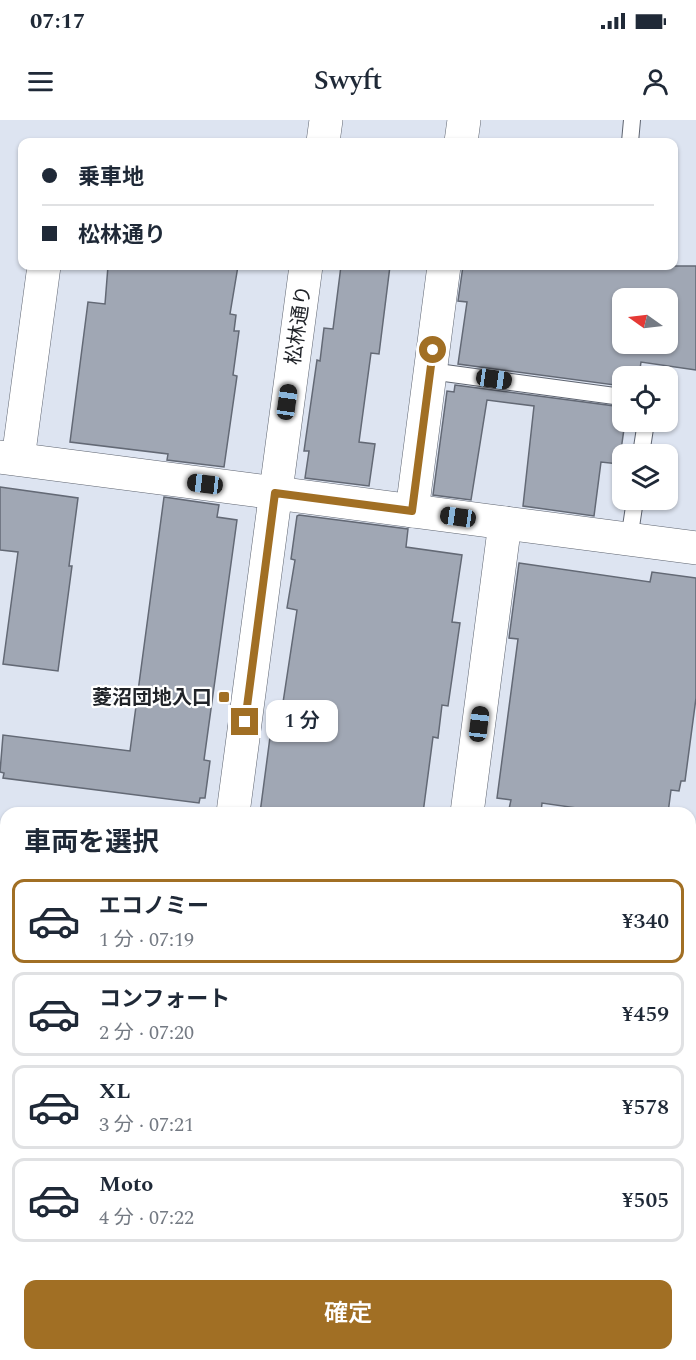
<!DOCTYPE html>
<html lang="ja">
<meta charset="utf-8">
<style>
body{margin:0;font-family:Spectral,"Noto Sans JP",serif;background:#f2f2f3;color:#1f2937;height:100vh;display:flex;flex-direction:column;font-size:22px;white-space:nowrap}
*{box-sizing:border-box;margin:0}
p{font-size:20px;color:#747a83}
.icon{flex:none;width:33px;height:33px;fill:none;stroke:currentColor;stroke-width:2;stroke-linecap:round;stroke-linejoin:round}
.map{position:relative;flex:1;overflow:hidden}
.panel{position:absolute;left:0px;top:687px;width:696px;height:554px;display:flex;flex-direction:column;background:#fff;border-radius:18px 18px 0 0;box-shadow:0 2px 4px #0004}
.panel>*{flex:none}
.banner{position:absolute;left:18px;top:18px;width:660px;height:132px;border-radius:12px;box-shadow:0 2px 4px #0004;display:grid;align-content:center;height:132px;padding:0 24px;background:#fff}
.needle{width:39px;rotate:284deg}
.tools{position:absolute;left:612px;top:168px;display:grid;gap:12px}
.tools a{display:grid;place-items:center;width:66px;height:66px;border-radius:12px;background:#fff;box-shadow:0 2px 4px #0004;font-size:30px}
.end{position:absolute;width:27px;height:27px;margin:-14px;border:8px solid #a16f24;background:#fff;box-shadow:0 0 0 3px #fff}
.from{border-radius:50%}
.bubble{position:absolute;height:42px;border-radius:12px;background:#fff;box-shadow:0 2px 4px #0004;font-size:20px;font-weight:600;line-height:42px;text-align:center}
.car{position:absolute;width:18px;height:36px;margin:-18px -9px;border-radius:8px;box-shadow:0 0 4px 2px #0007;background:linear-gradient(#222 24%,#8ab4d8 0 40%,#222 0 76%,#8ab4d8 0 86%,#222 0)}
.banner b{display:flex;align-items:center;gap:21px;height:57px;font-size:22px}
.banner b+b{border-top:2px solid #e0e1e3}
.banner i{width:15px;height:15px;background:#1f2937}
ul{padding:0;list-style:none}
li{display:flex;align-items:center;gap:18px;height:84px;margin:0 12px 9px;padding:0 12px;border:3px solid #e0e1e3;border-radius:12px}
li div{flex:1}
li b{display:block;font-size:22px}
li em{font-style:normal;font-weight:600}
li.active{border-color:#a16f24}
li>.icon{width:54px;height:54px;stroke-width:1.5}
h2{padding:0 24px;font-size:27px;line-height:72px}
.primary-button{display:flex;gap:12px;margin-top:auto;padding:12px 24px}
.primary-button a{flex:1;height:69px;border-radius:12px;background:#a16f24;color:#fff;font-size:24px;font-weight:600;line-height:69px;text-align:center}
.status{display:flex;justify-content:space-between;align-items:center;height:42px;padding:0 30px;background:#fff;direction:ltr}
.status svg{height:16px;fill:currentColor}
header{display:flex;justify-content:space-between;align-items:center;height:78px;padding:0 24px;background:#fff;font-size:27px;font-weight:600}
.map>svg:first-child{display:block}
</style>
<div class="status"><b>07:17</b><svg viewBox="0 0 49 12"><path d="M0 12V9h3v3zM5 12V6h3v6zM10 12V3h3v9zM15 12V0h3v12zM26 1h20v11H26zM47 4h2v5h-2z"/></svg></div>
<header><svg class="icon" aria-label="menu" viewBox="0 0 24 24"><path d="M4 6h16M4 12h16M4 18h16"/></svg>Swyft<svg class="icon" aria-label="person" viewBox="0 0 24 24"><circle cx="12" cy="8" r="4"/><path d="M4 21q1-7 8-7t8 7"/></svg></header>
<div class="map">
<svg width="696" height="1240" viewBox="0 0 696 1240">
<rect width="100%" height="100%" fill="#dde4f1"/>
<!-- building -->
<g fill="#a0a7b4" stroke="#636975" stroke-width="1.5" fill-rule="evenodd">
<path d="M108,146H238L230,194L236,195L234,211H239L233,255L237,256L224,347L167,340L168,334L70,322L88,182L105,184Z"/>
<path d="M341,146H390L379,234L371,233L359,322L375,324L369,366L305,358L309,331H304L317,240L320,241L324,208L333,209Z"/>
<path d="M463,146H696V250L641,242L639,256H622V266L458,244L467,182L458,181ZM622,178H668V224H622Z"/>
<path d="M455,265L622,287V302H625L619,344L601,342L594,396L523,386L534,286L487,280L471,380L433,375L447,271L454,272Z"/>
<path d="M0,367L78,378L69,446H72L58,551L3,544L18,432L0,430Z"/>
<path d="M164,377L219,385L217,397L237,400L204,640L210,641L205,678H200L199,683L3,658L4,653L0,652L3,615L130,631Z"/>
<path d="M299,395L408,409L406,427L462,435L452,502L460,503L448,586L442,585L438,618L433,617L423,693H260L274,587L282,589L297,490L287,488L295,440L291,439L297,396Z"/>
<path d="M519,443L650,462L652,452L696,458V578L685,661H681L679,671L671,670L668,693H612L542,683L541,693H535L509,689L511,680L497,678L518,519L509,518Z"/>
</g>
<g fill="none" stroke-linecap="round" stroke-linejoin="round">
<!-- service casing -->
<g stroke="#5e6470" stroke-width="18">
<g id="service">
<path d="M630,22L632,0"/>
<path d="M430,251L622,277"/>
<path d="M641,334L646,302"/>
<path d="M629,420L635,380"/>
<path d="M690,773L696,730"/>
<path d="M0,844L6,845"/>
</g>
</g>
<!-- minor casing -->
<g stroke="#5e6470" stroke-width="34">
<g id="minor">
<path d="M461,22L464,0"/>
<path d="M0,337L696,428"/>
<path d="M18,339L44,146"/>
<path d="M412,391L444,146"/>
<path d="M467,693L505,403"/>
<path d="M0,930L6,931"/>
<path d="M690,1026L696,1027"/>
<path d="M690,1207L696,1208"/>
<path d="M395,1240L396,1234"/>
</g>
</g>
<!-- tertiary casing -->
<g stroke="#5e6470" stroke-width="34">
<g id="tertiary">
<path d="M323,22L326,0"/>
<path d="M233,693L306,146"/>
<path d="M159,1240L160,1234"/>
</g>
</g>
<!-- service -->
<use href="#service" stroke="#fff" stroke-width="16"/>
<!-- minor -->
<use href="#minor" stroke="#fff" stroke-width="33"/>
<!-- tertiary -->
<use href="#tertiary" stroke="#fff" stroke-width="33"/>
</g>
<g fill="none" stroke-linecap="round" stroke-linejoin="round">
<!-- route -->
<path stroke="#a16f24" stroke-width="8" d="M245,602L275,373L412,391L433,230"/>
</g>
<!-- markers -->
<rect fill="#a16f24" stroke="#fff" stroke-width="2" x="218" y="571" width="12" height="12" rx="3"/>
<g text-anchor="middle" stroke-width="4.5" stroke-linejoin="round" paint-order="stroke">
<!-- street labels -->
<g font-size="20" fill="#202328" stroke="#fff">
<text transform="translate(298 205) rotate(-82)" y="7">松林通り</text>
</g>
<!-- poi labels -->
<g font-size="20" font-weight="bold" fill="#202328" stroke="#fff" text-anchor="end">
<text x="212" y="584">菱沼団地入口</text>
</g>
</g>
</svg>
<div class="tools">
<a><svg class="needle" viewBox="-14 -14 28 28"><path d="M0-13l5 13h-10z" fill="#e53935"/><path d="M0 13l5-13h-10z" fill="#747a83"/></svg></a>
<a><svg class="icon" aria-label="locate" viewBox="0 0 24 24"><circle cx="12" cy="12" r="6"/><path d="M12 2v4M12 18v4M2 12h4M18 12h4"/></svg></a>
<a><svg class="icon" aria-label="layers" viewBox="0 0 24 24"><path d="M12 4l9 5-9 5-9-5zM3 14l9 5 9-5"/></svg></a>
</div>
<i class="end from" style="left:433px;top:230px"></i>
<i class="end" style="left:245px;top:602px"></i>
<div class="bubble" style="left:266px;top:580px;width:72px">1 分</div>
<i class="car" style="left:494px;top:259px;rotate:98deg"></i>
<i class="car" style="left:287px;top:282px;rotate:8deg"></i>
<i class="car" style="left:205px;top:364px;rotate:277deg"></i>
<i class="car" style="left:458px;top:397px;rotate:278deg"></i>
<i class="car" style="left:479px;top:604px;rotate:7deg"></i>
<div class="banner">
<b><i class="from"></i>乗車地</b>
<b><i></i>松林通り</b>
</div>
<section class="panel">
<h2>車両を選択</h2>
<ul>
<li class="active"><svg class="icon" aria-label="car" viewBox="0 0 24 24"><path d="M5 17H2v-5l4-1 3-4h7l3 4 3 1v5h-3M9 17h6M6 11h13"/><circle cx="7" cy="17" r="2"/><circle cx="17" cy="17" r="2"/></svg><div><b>エコノミー</b><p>1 分 · 07:19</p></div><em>¥340</em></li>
<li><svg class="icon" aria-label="car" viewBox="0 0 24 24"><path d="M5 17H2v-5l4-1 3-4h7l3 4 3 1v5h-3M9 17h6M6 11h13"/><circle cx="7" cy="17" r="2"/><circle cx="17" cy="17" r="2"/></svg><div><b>コンフォート</b><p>2 分 · 07:20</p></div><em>¥459</em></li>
<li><svg class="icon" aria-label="car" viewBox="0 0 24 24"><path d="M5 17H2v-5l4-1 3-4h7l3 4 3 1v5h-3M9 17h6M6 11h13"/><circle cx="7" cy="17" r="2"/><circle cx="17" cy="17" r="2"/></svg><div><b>XL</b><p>3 分 · 07:21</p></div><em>¥578</em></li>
<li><svg class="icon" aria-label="car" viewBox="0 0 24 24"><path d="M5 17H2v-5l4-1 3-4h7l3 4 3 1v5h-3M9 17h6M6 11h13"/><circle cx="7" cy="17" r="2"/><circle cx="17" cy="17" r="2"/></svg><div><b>Moto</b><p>4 分 · 07:22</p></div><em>¥505</em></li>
</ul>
<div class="primary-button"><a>確定</a></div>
</section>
</div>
